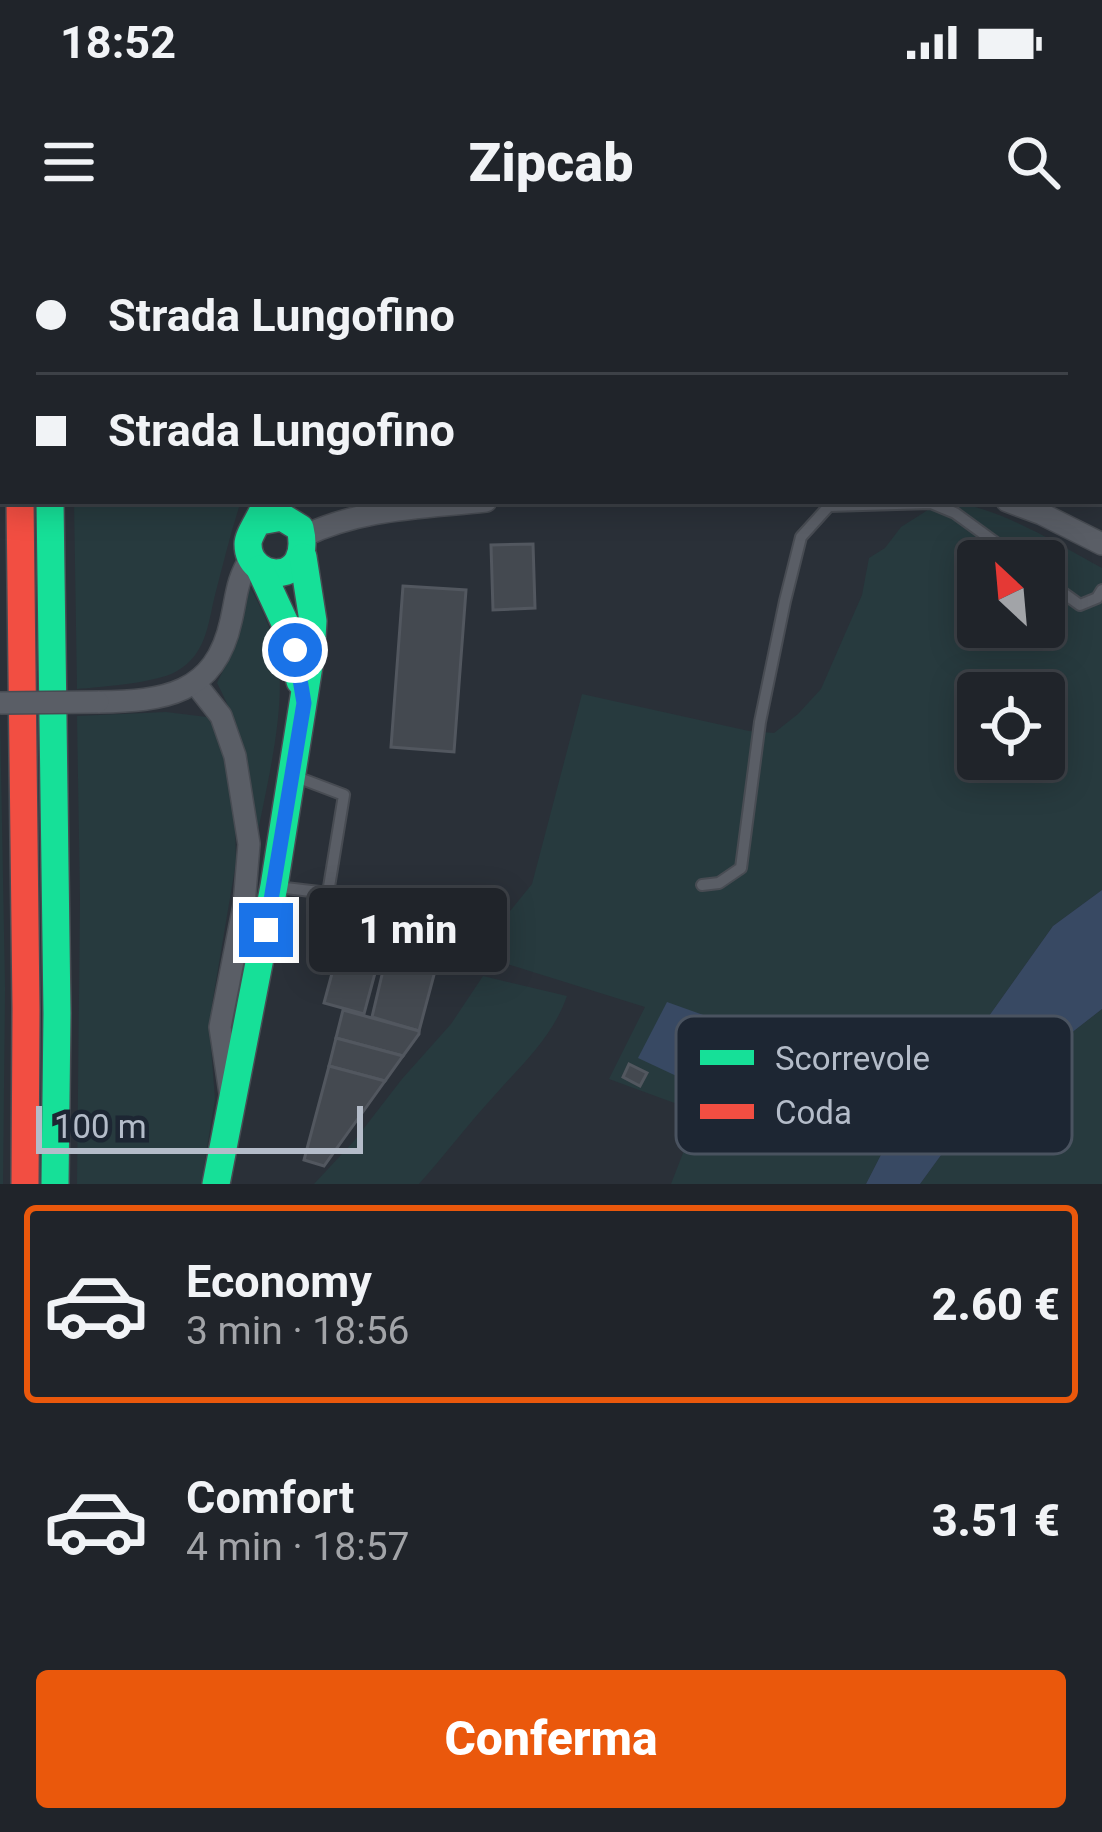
<!DOCTYPE html>
<html lang="it">
<meta charset="utf-8">
<style>
body{margin:0;font-family:Roboto,sans-serif;background:#282c32;color:#f1f3f6;height:100vh;display:flex;flex-direction:column;font-size:45px;white-space:nowrap}
*{box-sizing:border-box;margin:0}
p{font-size:39px;color:#a2a4a8}
.icon{flex:none;width:66px;height:66px;fill:none;stroke:currentColor;stroke-width:2;stroke-linecap:round;stroke-linejoin:round}
.map{position:relative;height:944px;overflow:hidden}
.sheet{display:flex;flex-direction:column;background:#20242a;flex:1}
.sheet>*{flex:none}
.top-card{position:absolute;left:0px;top:0px;width:1104px;height:264px;box-shadow:0 6px 30px #0003,0 0 0 3px #3d4147;display:grid;align-content:center;height:264px;padding:0 36px;background:#20242a}
.needle{width:78px;rotate:334deg}
.tools{position:absolute;left:957px;top:300px;display:grid;gap:24px}
.tools a{display:grid;place-items:center;width:108px;height:108px;border-radius:12px;background:#20242a;box-shadow:0 6px 30px #0003,0 0 0 3px #3d4147;font-size:60px}
.scale{position:absolute;left:36px;bottom:30px;width:327px;box-sizing:border-box;padding-left:12px;border:6px solid #b4bcc9;border-top:0;font-size:33px;line-height:42px;white-space:nowrap;color:#b4bcc9;-webkit-text-stroke:9px #1d2633;paint-order:stroke}
.end{position:absolute;width:54px;height:54px;margin:-27px;border:15px solid #1a73e8;background:#fff;box-shadow:0 0 0 6px #fff}
.from{border-radius:50%}
.bubble{position:absolute;height:84px;border-radius:12px;background:#20242a;box-shadow:0 6px 30px #0003,0 0 0 3px #3d4147;font-size:39px;font-weight:800;line-height:84px;text-align:center}
.top-card b{display:flex;align-items:center;gap:42px;height:114px;font-size:45px}
.top-card b+b{border-top:3px solid #3d4147}
.top-card i{width:30px;height:30px;background:#f1f3f6}
ul{padding:21px 0 0;list-style:none}
li{display:flex;align-items:center;gap:36px;height:198px;margin:0 24px 18px;padding:0 12px;border:6px solid transparent;border-radius:12px}
li div{flex:1}
li b{display:block;font-size:45px}
li em{font-style:normal;font-weight:800}
li.current{border-color:#ea580c}
li>.icon{width:108px;height:108px;stroke-width:1.5}
.cta{display:flex;gap:24px;margin-top:auto;padding:24px 36px}
.cta a{flex:1;height:138px;border-radius:12px;background:#ea580c;color:#fff;font-size:48px;font-weight:800;line-height:138px;text-align:center}
.status{display:flex;justify-content:space-between;align-items:center;height:84px;padding:0 60px;background:#20242a;direction:ltr}
.status svg{height:33px;fill:currentColor}
header{display:flex;justify-content:space-between;align-items:center;height:156px;padding:0 36px;background:#20242a;font-size:54px;font-weight:800}
.map>svg:first-child{display:block}
</style>
<div class="status"><b>18:52</b><svg viewBox="0 0 49 12"><path d="M0 12V9h3v3zM5 12V6h3v6zM10 12V3h3v9zM15 12V0h3v12zM26 1h20v11H26zM47 4h2v5h-2z"/></svg></div>
<header><svg class="icon" aria-label="menu" viewBox="0 0 24 24"><path d="M4 6h16M4 12h16M4 18h16"/></svg>Zipcab<svg class="icon" aria-label="search" viewBox="0 0 24 24"><circle cx="10" cy="10" r="6"/><path d="M15 15l6 6"/></svg></header>
<div class="map">
<svg width="1102" height="944" viewBox="0 0 1102 944">
<rect width="100%" height="100%" fill="#2a3038"/>
<!-- green -->
<g fill="#273a3e" fill-rule="evenodd">
<path d="M74,261H241C231,291 224,321 216,351C208,381 208,413 177,431C157,443 101,447 77,449Z"/>
<path d="M942,261C995,264 1056,303 1102,328V650L1053,686L910,887L888,901L866,944H671L699,872L609,839L645,767L478,715L484,703L532,644L582,454L749,491L774,493L798,474L821,449L862,355L869,318L885,308L901,287ZM978,321H1044V387H978ZM978,453H1044V519H978Z"/>
<path d="M247,342C260,365 271,387 277,413C288,469 264,555 254,612C251,545 249,504 217,443L232,412Z"/>
<path d="M166,472L207,477L213,485L221,504L228,533L235,579L236,622L212,765L210,795L215,859L201,944H77L80,660L77,476Z"/>
<path d="M0,475L5,748L3,944H0Z"/>
<path d="M483,736L567,756C552,798 523,823 494,856C468,884 445,915 419,944H314L354,901L402,839L451,784Z"/>
<path d="M1102,769V944H920L952,900L1011,840Z"/>
</g>
<!-- water -->
<g fill="#384963">
<path d="M1102,650V769L1011,840L952,900L920,944H866L888,901L910,887L1053,686Z"/>
<path d="M667,762L734,786L700,847L638,818Z"/>
</g>
<!-- building -->
<g fill="#444950" stroke="#52575f" stroke-width="3">
<path d="M533,304L535,368L493,370L491,305Z"/>
<path d="M403,346L466,350L454,512L391,507Z"/>
<path d="M338,711L378,722L364,774L324,763Z"/>
<path d="M386,718L435,731L419,791L372,777Z"/>
<path d="M343,770L419,791V794L403,816L336,798Z"/>
<path d="M336,798L403,816L385,841L329,826Z"/>
<path d="M629,824L647,833L640,846L623,837Z"/>
<path d="M329,826L385,841L324,926L304,920Z"/>
</g>
<g fill="none" stroke-linecap="round" stroke-linejoin="round">
<!-- lane casing -->
<g stroke="#484c53" stroke-width="14">
<g id="lane">
<path d="M989,0L992,3"/>
<path d="M1101,125L1102,126"/>
<path d="M1044,339L1080,365L1097,358L1102,350"/>
<path d="M702,645L719,643L741,628L760,482L785,361L801,297L829,266L931,263L955,273L1021,321"/>
<path d="M277,647L328,653L344,555L294,536"/>
</g>
</g>
<!-- street casing -->
<g stroke="#484c53" stroke-width="24">
<g id="street">
<path d="M1007,261L1042,274L1102,304"/>
<path d="M304,296C362,268 423,268 486,261"/>
<path d="M195,443L221,476L235,516L249,604L244,665L220,787L230,853"/>
<path d="M98,462C164,461 215,455 231,381C237,355 236,341 251,317"/>
</g>
</g>
<!-- fast casing -->
<g stroke="#484c53" stroke-width="30">
<g id="fast">
<path d="M21,0V3"/>
<path d="M51,3L52,0"/>
<path d="M50,261L57,773L55,944"/>
<path d="M260,281L282,277L300,288C314,347 248,343 248,304C248,294 263,275 267,261"/>
<path d="M260,329L285,383L300,441"/>
<path d="M216,944L274,646L311,413L313,381L303,317"/>
</g>
</g>
<!-- jam casing -->
<g stroke="#484c53" stroke-width="30">
<g id="jam">
<path d="M245,0L246,3"/>
<path d="M20,261L26,769L25,944"/>
</g>
</g>
<!-- lane -->
<use href="#lane" stroke="#5a5e66" stroke-width="10"/>
<!-- street -->
<use href="#street" stroke="#5a5e66" stroke-width="21"/>
<!-- fast -->
<use href="#fast" stroke="#16e098" stroke-width="27"/>
<!-- jam -->
<use href="#jam" stroke="#f24e42" stroke-width="27"/>
<!-- street-bridge casing -->
<g stroke="#484c53" stroke-width="24" stroke-linecap="butt">
<path id="street-bridge" d="M0,463L98,462"/>
</g>
<!-- street-bridge -->
<use href="#street-bridge" stroke="#5a5e66" stroke-width="21"/>
</g>
<g fill="none" stroke-linecap="round" stroke-linejoin="round">
<!-- route -->
<path stroke="#1a73e8" stroke-width="15" d="M266,690L304,463L295,410"/>
</g>
<!-- legend -->
<rect x="676" y="776" width="396" height="138" rx="18" fill="#1d2633" stroke="#4a5360" stroke-width="3"/>
<rect x="700" y="810" width="54" height="15" fill="#16e098"/>
<rect x="700" y="864" width="54" height="15" fill="#f24e42"/>
<g font-size="33" fill="#b4bcc9">
<text x="775" y="830">Scorrevole</text>
<text x="775" y="884">Coda</text>
</g>
</svg>
<div class="tools">
<a><svg class="needle" viewBox="-14 -14 28 28"><path d="M0-13l5 13h-10z" fill="#e53935"/><path d="M0 13l5-13h-10z" fill="#a2a4a8"/></svg></a>
<a><svg class="icon" aria-label="locate" viewBox="0 0 24 24"><circle cx="12" cy="12" r="6"/><path d="M12 2v4M12 18v4M2 12h4M18 12h4"/></svg></a>
</div>
<div class="scale">100 m</div>
<i class="end from" style="left:295px;top:410px"></i>
<i class="end" style="left:266px;top:690px"></i>
<div class="bubble" style="left:309px;top:648px;width:198px">1 min</div>
<div class="top-card">
<b><i class="from"></i>Strada Lungofino</b>
<b><i></i>Strada Lungofino</b>
</div>
</div>
<section class="sheet">
<ul>
<li class="current"><svg class="icon" aria-label="car" viewBox="0 0 24 24"><path d="M5 17H2v-5l4-1 3-4h7l3 4 3 1v5h-3M9 17h6M6 11h13"/><circle cx="7" cy="17" r="2"/><circle cx="17" cy="17" r="2"/></svg><div><b>Economy</b><p>3 min · 18:56</p></div><em>2.60 €</em></li>
<li><svg class="icon" aria-label="car" viewBox="0 0 24 24"><path d="M5 17H2v-5l4-1 3-4h7l3 4 3 1v5h-3M9 17h6M6 11h13"/><circle cx="7" cy="17" r="2"/><circle cx="17" cy="17" r="2"/></svg><div><b>Comfort</b><p>4 min · 18:57</p></div><em>3.51 €</em></li>
</ul>
<div class="cta"><a>Conferma</a></div>
</section>
